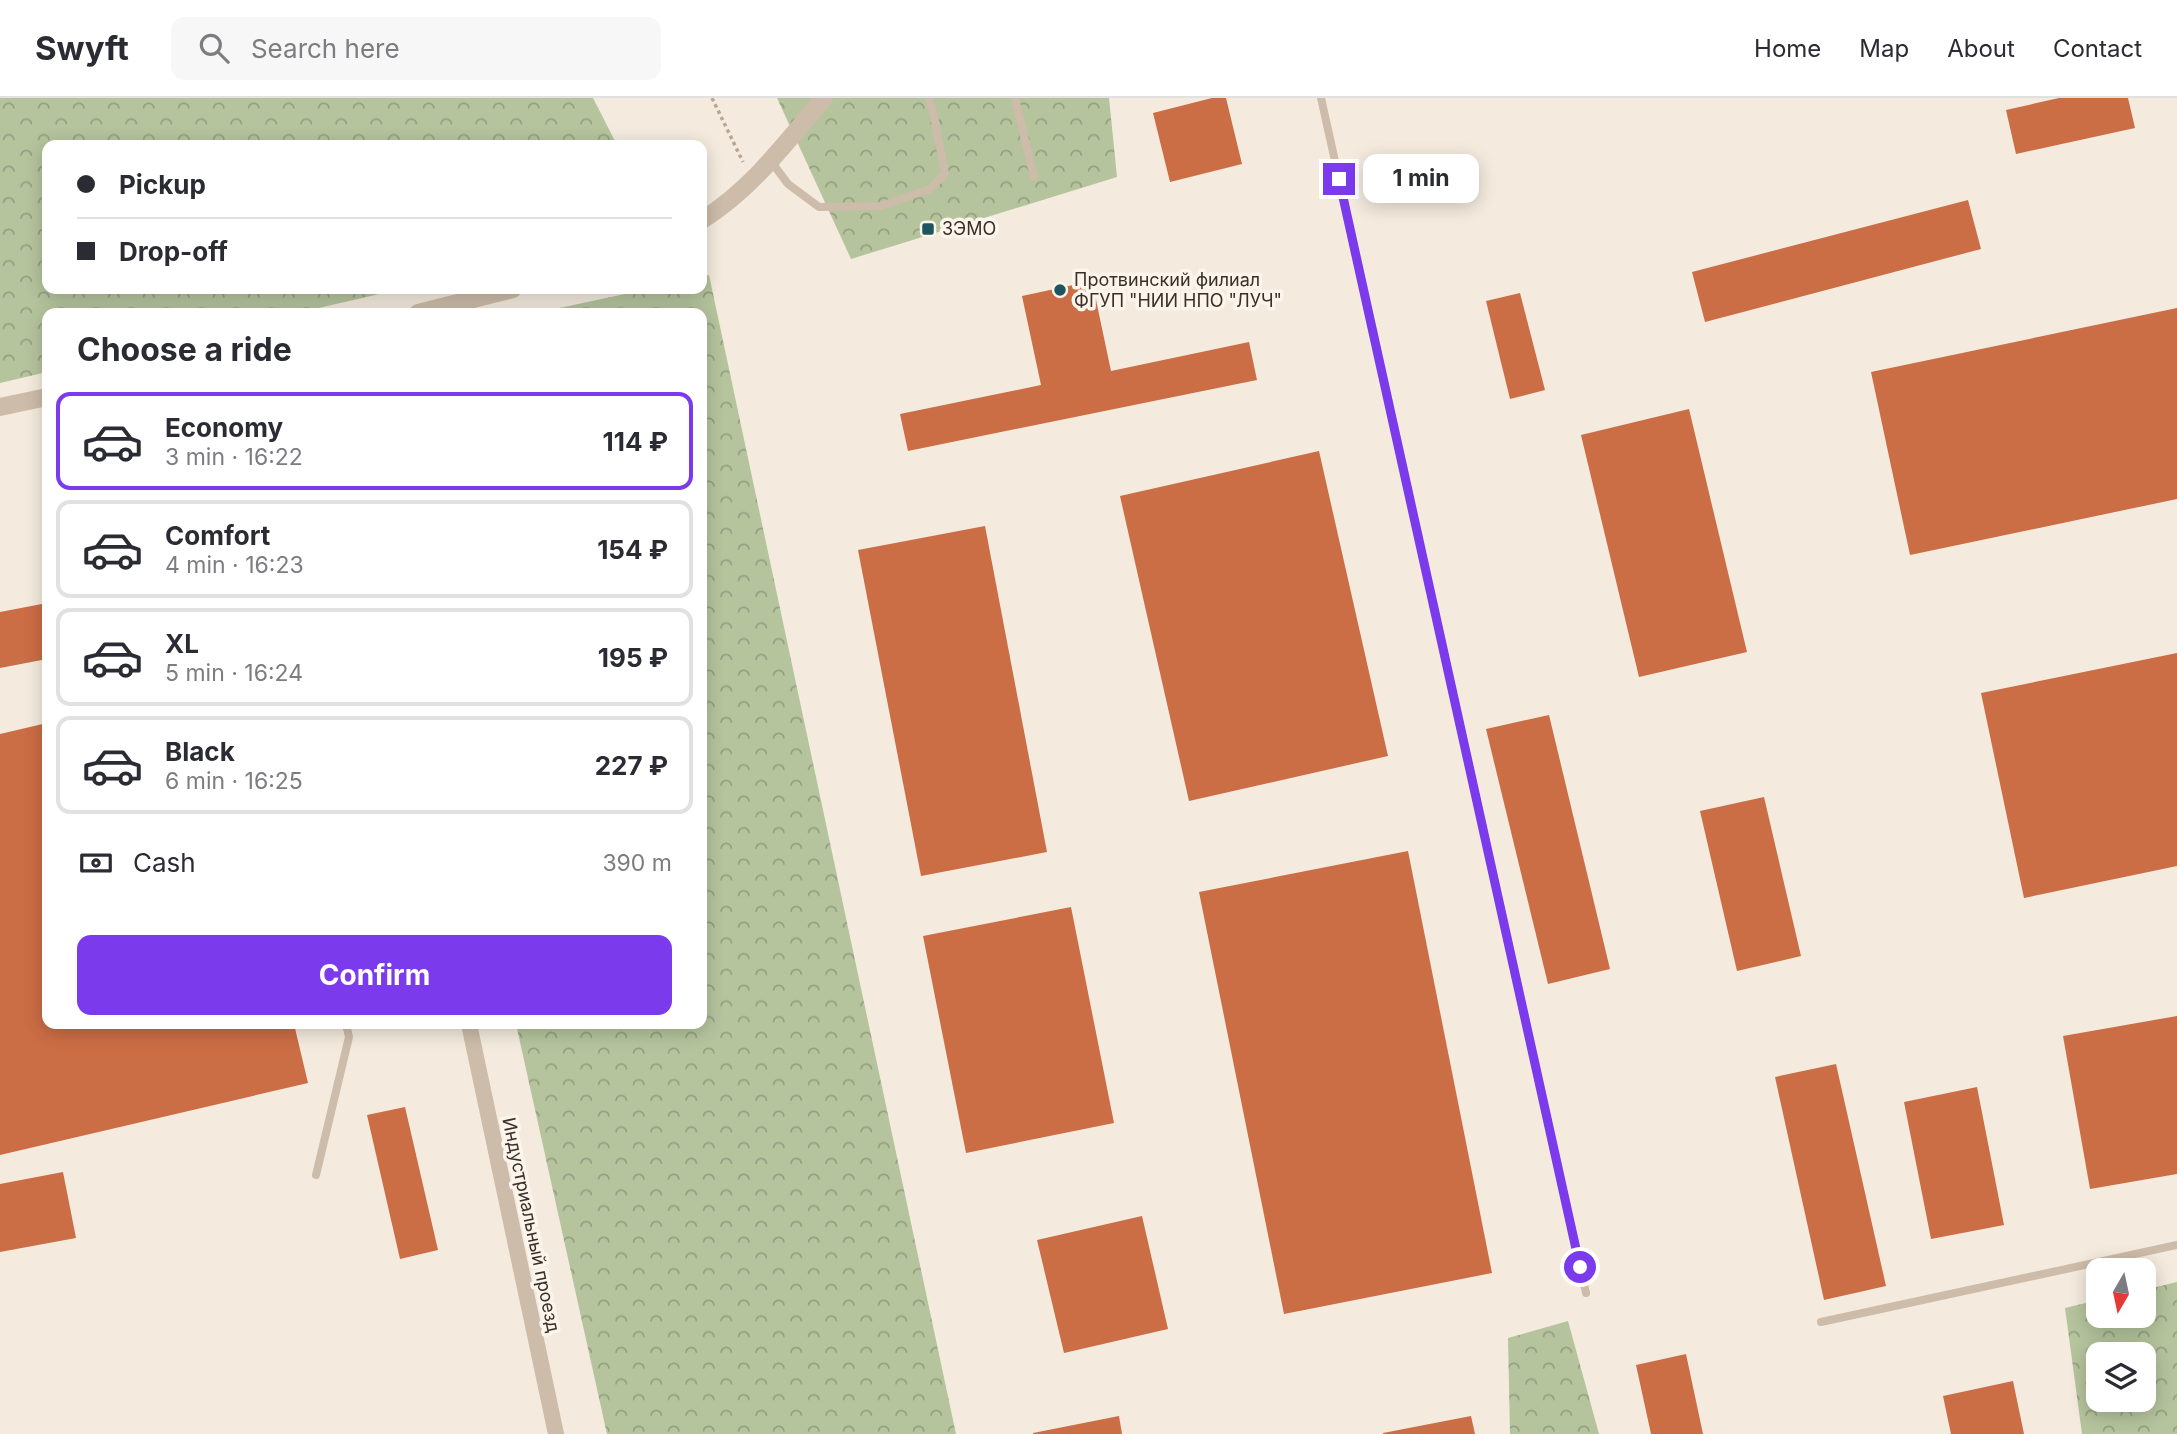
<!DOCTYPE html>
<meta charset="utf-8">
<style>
body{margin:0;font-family:Inter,sans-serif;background:#f7f7f7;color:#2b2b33;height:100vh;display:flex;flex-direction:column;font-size:26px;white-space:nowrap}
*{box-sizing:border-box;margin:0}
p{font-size:23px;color:#7c7c81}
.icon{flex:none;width:38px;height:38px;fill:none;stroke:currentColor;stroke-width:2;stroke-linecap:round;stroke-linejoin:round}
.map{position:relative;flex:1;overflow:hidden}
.drawer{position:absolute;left:42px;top:210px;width:665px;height:721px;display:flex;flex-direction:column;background:#fff;border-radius:14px;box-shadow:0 4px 18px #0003}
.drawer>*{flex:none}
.top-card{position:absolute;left:42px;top:42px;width:665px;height:154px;border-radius:14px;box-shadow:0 4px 18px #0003;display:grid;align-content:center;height:154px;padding:0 35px;background:#fff}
.needle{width:46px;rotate:189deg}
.controls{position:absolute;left:2086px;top:1160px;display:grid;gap:14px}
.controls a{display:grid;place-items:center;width:70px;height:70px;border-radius:14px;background:#fff;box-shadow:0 4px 18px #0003;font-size:35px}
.end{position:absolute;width:32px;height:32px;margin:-16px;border:9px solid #7c3aed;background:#fff;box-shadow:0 0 0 4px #fff}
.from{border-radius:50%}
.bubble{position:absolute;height:49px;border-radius:14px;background:#fff;box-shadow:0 4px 18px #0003;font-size:23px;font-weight:700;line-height:49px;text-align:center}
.top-card b{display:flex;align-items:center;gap:24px;height:66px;font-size:26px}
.top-card b+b{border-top:2px solid #e1e1e2}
.top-card i{width:18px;height:18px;background:#2b2b33}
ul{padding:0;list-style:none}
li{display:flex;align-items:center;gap:21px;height:98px;margin:0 14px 10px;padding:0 21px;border:4px solid #e1e1e2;border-radius:14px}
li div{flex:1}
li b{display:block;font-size:26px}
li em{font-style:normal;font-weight:700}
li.active{border-color:#7c3aed}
li>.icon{width:63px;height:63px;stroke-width:1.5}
h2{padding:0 35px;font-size:32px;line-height:84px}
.pay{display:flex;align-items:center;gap:18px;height:77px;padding:0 35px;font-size:26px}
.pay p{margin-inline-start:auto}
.primary-button{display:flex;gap:14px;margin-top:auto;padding:14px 35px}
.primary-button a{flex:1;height:80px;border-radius:14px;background:#7c3aed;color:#fff;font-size:28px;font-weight:700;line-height:80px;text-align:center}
header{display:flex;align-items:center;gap:42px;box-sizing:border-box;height:98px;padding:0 35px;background:#fff;border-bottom:2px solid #e1e1e2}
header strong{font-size:33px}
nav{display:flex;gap:38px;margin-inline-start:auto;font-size:24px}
.search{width:490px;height:63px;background:#f7f7f7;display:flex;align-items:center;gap:18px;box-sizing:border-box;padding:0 24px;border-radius:14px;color:#7c7c81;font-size:26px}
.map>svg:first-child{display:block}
</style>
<header>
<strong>Swyft</strong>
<div class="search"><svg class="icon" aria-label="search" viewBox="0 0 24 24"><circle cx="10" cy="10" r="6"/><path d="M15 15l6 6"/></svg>Search here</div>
<nav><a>Home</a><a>Map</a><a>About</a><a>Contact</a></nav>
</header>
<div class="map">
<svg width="2177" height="1336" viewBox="0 0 2177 1336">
<defs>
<pattern id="forest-crowns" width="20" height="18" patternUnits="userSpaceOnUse" patternTransform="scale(1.75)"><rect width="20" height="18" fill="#b5c49d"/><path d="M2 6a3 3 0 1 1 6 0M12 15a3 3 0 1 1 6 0" fill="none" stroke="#94a080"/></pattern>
</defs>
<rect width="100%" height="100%" fill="#f4ebde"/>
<!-- forest -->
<g fill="url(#forest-crowns)" fill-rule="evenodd">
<path d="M0,0H593L617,47H47V191H401L297,215H47V274L0,285Z"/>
<path d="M777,0H1109L1117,79L851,161Z"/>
<path d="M709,177L956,1336H607L516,926H702V215H536L648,191H702V179Z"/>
<path d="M2177,1184V1336H2082L2065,1210L2098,1202V1218H2144V1192ZM2144,1256V1302H2098V1256Z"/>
<path d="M1568,1223L1599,1336H1510L1508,1240Z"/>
</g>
<!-- building -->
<g fill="#cb6d45">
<path d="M1212,0H1226L1242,66L1170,84L1153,15Z"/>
<path d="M2059,0H2128L2135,30L2016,56L2006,12Z"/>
<path d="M1968,102L1981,151L1705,224L1692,174Z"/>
<path d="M1092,183L1111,273L1249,244L1257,282L908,353L900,316L1041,287L1022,198Z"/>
<path d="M1520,195L1545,292L1510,301L1486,203Z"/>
<path d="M2177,210V401L1910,457L1871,274Z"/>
<path d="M1689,311L1747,554L1639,579L1581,337Z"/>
<path d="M1319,353L1388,658L1189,703L1120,398Z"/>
<path d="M985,428L1047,754L921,778L858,452Z"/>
<path d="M47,505V561L0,570V514Z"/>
<path d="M2177,555V768L2024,800L1981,595Z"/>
<path d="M1549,617L1610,871L1548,886L1486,631Z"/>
<path d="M47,625V926H294L308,985L0,1057V636Z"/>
<path d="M1764,699L1801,858L1737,873L1700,713Z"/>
<path d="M1408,753L1492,1175L1284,1216L1199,794Z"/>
<path d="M1071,809L1114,1025L966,1055L923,838Z"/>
<path d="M2177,918V1076L2090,1091L2063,938Z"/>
<path d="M1836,966L1886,1188L1824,1202L1775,979Z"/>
<path d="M1977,989L2004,1127L1931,1141L1904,1004Z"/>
<path d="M405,1009L438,1152L400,1161L367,1017Z"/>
<path d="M63,1074L76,1140L0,1154V1086Z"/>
<path d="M1142,1118L1168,1231L1064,1255L1037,1142Z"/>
<path d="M1686,1256L1703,1336H1651L1636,1267Z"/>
<path d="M2013,1283L2024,1336H1951L1943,1298Z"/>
<path d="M1119,1318L1122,1336H1033V1335Z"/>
<path d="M1471,1318L1475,1336H1383V1335Z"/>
</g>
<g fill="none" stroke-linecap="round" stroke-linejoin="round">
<!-- path -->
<path stroke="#b9a693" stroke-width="3.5" stroke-dasharray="3.5 3.5" stroke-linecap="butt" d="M712,0L743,64"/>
<!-- service -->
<g stroke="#cdbca9" stroke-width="8">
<path d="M1015,0L1034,79"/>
<path d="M1321,0L1586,1195"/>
<path d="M770,62L788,86L819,109L881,108L930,91L945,75L934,18L929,0"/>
<path d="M316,1077L349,939L346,926"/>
<path d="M1821,1224L2177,1147"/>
</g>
<!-- minor -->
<path stroke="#cdbca9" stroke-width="16" d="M469,926L556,1336"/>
<!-- tertiary -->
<g stroke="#cdbca9" stroke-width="18">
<path d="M702,122C752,91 786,44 824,0"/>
<path d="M418,215L513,191"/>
<path d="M0,309L47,299"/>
</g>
</g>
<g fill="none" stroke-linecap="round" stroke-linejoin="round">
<!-- route -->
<path stroke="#7c3aed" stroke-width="9" d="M1339,81L1580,1169"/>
</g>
<!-- markers -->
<g fill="#1d565e" stroke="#fbf5eb" stroke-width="2.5">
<rect x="921" y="124" width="14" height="14" rx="3.5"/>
<circle cx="1060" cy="192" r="7"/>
</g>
<g text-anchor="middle" stroke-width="7" stroke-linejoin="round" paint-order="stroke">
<!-- poi labels -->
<g font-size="18" fill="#3a3029" stroke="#fbf5eb" text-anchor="start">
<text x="942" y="137">ЗЭМО</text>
<text x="1074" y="188">Протвинский филиал<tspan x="1074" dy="21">ФГУП "НИИ НПО "ЛУЧ"</tspan></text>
</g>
<!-- street labels -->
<g font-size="18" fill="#3a3029" stroke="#fbf5eb">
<text transform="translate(531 1127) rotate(78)" y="6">Индустриальный проезд</text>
</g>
</g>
</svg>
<div class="controls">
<a><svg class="needle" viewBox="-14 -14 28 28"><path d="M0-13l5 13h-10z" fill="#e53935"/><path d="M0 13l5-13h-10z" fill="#7c7c81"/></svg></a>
<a><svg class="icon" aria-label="layers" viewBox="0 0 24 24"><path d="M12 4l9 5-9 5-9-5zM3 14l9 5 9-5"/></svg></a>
</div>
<i class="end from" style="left:1580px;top:1169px"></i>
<i class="end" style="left:1339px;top:81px"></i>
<div class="bubble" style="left:1363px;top:56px;width:116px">1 min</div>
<div class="top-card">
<b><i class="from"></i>Pickup</b>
<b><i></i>Drop-off</b>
</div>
<section class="drawer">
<h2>Choose a ride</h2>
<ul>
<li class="active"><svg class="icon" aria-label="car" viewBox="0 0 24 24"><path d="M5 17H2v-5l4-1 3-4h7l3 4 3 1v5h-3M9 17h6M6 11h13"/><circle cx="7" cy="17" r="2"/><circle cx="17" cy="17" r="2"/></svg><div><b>Economy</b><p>3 min · 16:22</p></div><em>114 ₽</em></li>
<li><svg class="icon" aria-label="car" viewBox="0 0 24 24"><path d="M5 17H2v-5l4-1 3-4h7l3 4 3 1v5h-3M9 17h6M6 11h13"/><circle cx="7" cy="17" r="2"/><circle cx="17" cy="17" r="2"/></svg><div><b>Comfort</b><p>4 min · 16:23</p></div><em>154 ₽</em></li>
<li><svg class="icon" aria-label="car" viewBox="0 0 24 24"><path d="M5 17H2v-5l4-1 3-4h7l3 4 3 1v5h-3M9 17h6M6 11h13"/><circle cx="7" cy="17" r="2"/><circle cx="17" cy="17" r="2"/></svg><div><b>XL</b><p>5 min · 16:24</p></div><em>195 ₽</em></li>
<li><svg class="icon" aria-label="car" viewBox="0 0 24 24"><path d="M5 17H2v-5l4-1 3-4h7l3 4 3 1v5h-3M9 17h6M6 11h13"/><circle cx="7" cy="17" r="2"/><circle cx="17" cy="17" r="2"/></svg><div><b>Black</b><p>6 min · 16:25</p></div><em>227 ₽</em></li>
</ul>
<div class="pay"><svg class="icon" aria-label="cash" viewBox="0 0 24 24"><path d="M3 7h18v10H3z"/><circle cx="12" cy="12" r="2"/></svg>Cash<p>390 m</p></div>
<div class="primary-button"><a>Confirm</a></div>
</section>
</div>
